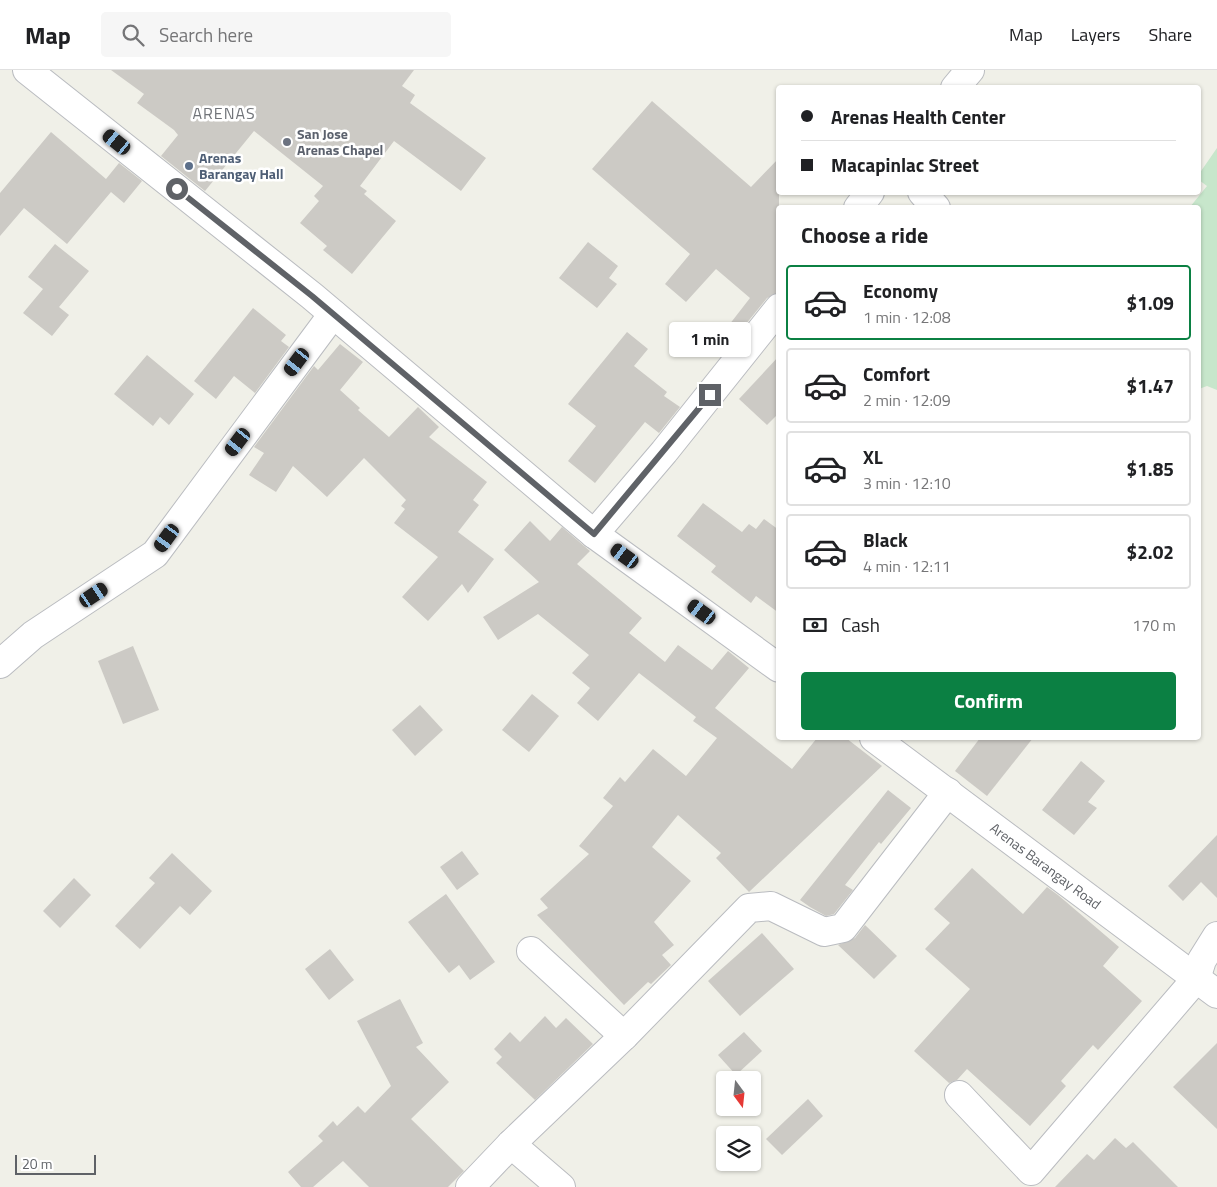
<!DOCTYPE html>
<meta charset="utf-8">
<style>
body{margin:0;font-family:"Titillium Web",sans-serif;background:#f6f6f6;color:#202124;height:100vh;display:flex;flex-direction:column;font-size:19px;white-space:nowrap}
*{box-sizing:border-box;margin:0}
p{font-size:16px;color:#757577}
.icon{flex:none;width:28px;height:28px;fill:none;stroke:currentColor;stroke-width:2;stroke-linecap:round;stroke-linejoin:round}
.map{position:relative;flex:1;overflow:hidden}
.side{position:absolute;left:776px;top:135px;width:425px;height:535px;display:flex;flex-direction:column;background:#fff;border-radius:5px;box-shadow:0 1px 4px #0004}
.side>*{flex:none}
.top-card{position:absolute;left:776px;top:15px;width:425px;height:110px;border-radius:5px;box-shadow:0 1px 4px #0004;display:grid;align-content:center;height:110px;padding:0 25px;background:#fff}
.needle{width:32px;rotate:165deg}
.controls{position:absolute;left:716px;top:1001px;display:grid;gap:10px}
.controls a{display:grid;place-items:center;width:45px;height:45px;border-radius:5px;background:#fff;box-shadow:0 1px 4px #0004;font-size:25px}
.scale{position:absolute;left:15px;bottom:12px;width:81px;box-sizing:border-box;padding-left:5px;border:2px solid #5f6267;border-top:0;font-size:14px;line-height:18px;white-space:nowrap;color:#5f6267;-webkit-text-stroke:4px #fff;paint-order:stroke}
.end{position:absolute;width:22px;height:22px;margin:-11px;border:6px solid #5f6267;background:#fff;box-shadow:0 0 0 2px #fff}
.from{border-radius:50%}
.bubble{position:absolute;height:35px;border-radius:5px;background:#fff;box-shadow:0 1px 4px #0004;font-size:16px;font-weight:700;line-height:35px;text-align:center}
.car{position:absolute;width:15px;height:30px;margin:-15px -8px;border-radius:6px;box-shadow:0 0 4px 1px #0007;background:linear-gradient(#222 24%,#8ab4d8 0 40%,#222 0 76%,#8ab4d8 0 86%,#222 0)}
.top-card b{display:flex;align-items:center;gap:18px;height:48px;font-size:19px}
.top-card b+b{border-top:1px solid #e0e0e0}
.top-card i{width:12px;height:12px;background:#202124}
ul{padding:0;list-style:none}
li{display:flex;align-items:center;gap:15px;height:75px;margin:0 10px 8px;padding:0 15px;border:2px solid #e0e0e0;border-radius:5px}
li div{flex:1}
li b{display:block;font-size:19px}
li em{font-style:normal;font-weight:700}
li.current{border-color:#0b8043}
li>.icon{width:45px;height:45px;stroke-width:1.5}
h2{padding:0 25px;font-size:22px;line-height:60px}
.pay{display:flex;align-items:center;gap:12px;height:55px;padding:0 25px;font-size:19px}
.pay p{margin-inline-start:auto}
.button{display:flex;gap:10px;margin-top:auto;padding:10px 25px}
.button a{flex:1;height:58px;border-radius:5px;background:#0b8043;color:#fff;font-size:20px;font-weight:700;line-height:58px;text-align:center}
header{display:flex;align-items:center;gap:30px;box-sizing:border-box;height:70px;padding:0 25px;background:#fff;border-bottom:1px solid #e0e0e0}
header strong{font-size:24px}
nav{display:flex;gap:28px;margin-inline-start:auto;font-size:18px}
.search{width:350px;height:45px;background:#f6f6f6;display:flex;align-items:center;gap:12px;box-sizing:border-box;padding:0 18px;border-radius:5px;color:#757577;font-size:19px}
.map>svg:first-child{display:block}
</style>
<header>
<strong>Map</strong>
<div class="search"><svg class="icon" aria-label="search" viewBox="0 0 24 24"><circle cx="10" cy="10" r="6"/><path d="M15 15l6 6"/></svg>Search here</div>
<nav><a>Map</a><a>Layers</a><a>Share</a></nav>
</header>
<div class="map">
<svg width="1217" height="1117" viewBox="0 0 1217 1117">
<rect width="100%" height="100%" fill="#f0f0e8"/>
<!-- green -->
<path fill="#c7e6cb" d="M1217,78V320L1207,316L1199,319V138L1190,137L1207,116L1199,110V104Z"/>
<!-- building -->
<g fill="#cccac5">
<path d="M111,0H414L402,16L415,25L410,33L486,88L461,121L394,71L360,116L367,121L364,124L396,151L352,204L323,180L327,176L300,153L319,131L314,126L323,116L254,61L205,121L161,86L178,65L174,60L137,33L144,24Z"/>
<path d="M652,31L751,117L779,88V223L767,228L724,281L715,273L750,228L716,199L686,232L665,214L690,184L592,99Z"/>
<path d="M51,62L106,109L119,93L142,111L124,133L111,122L67,174L24,138L0,166V123Z"/>
<path d="M588,172L618,196L609,208L617,214L597,238L559,208Z"/>
<path d="M55,174L89,201L59,237L69,245L52,266L23,243L43,219L28,207Z"/>
<path d="M253,238L286,265L281,271L289,277L255,323L234,306L216,329L194,311Z"/>
<path d="M627,262L648,279L634,296L667,322L664,326L680,337L659,363L645,352L595,413L568,391L596,356L568,334Z"/>
<path d="M340,274L363,292L340,320L360,338L358,340L389,367L418,337L439,357L429,367L487,412L473,430L479,435L458,462L494,489L468,523L462,514L428,551L402,527L438,487L394,453L405,439L401,436L406,430L364,388L327,427L293,396L276,422L249,405L264,383L254,377L314,296L318,300Z"/>
<path d="M147,285L194,324L169,355L160,347L153,356L114,324Z"/>
<path d="M779,286V343L767,355L739,329Z"/>
<path d="M703,433L742,462L749,454L756,459L764,449L779,460V543L756,526L751,533L711,502L716,496L677,466Z"/>
<path d="M530,451L550,471L562,457L590,481L577,494L642,548L629,563L665,592L678,575L712,600L728,581L749,598L715,638L792,699L817,668H846L882,696L749,822L716,788L721,783L678,745L652,777L691,811L654,852L674,875L662,885L671,895L651,914L648,912L624,935L537,845L548,838L540,829L589,784L579,776L613,736L603,728L620,707L625,712L653,679L686,706L717,668L693,651L696,647L639,603L598,651L577,633L590,618L572,603L589,585L538,544L498,570L483,547L539,512L504,480Z"/>
<path d="M133,576L159,640L123,654L98,591Z"/>
<path d="M532,624L559,646L529,682L502,660Z"/>
<path d="M420,635L443,660L415,686L392,660Z"/>
<path d="M980,668H1033L987,726L955,701Z"/>
<path d="M1081,691L1105,711L1088,732L1097,738L1074,765L1042,740Z"/>
<path d="M888,720L911,738L881,774L879,772L845,815L853,820L834,844L826,846L810,837L800,830Z"/>
<path d="M1217,765V828L1201,812L1183,831L1168,816Z"/>
<path d="M462,781L479,804L457,820L440,797Z"/>
<path d="M172,783L212,821L190,845L180,836L140,879L115,856L155,813L149,808Z"/>
<path d="M972,798L1023,844L1047,817L1058,825L1119,877L1103,896L1142,931L1098,980L1093,975L1061,1011L1066,1016L1030,1056L967,999L957,1010L949,1013L914,981L970,919L925,879L950,853L934,839Z"/>
<path d="M74,808L91,825L60,858L43,841Z"/>
<path d="M446,824L495,892L470,910L459,895L449,903L408,852Z"/>
<path d="M865,855L897,886L874,909L838,875L855,868Z"/>
<path d="M762,863L794,899L740,946L708,911Z"/>
<path d="M330,879L354,910L329,930L305,899Z"/>
<path d="M400,929L423,973L416,977L449,1012L411,1049L464,1101L448,1117H369L343,1091L313,1117H301L288,1102L323,1071L318,1066L333,1051L337,1056L358,1036L365,1043L391,1016L357,951Z"/>
<path d="M545,946L556,958L566,948L593,974L535,1030L496,993L502,987L494,979L510,962L520,972Z"/>
<path d="M744,962L762,981L736,1005L718,985Z"/>
<path d="M1217,973V1059L1173,1017Z"/>
<path d="M808,1029L823,1046L782,1085L766,1069Z"/>
<path d="M1115,1068L1126,1078L1133,1072L1178,1117H1055L1087,1084L1094,1090Z"/>
</g>
<g fill="none" stroke-linecap="round" stroke-linejoin="round">
<!-- minor casing -->
<g stroke="#babcc0" stroke-width="30">
<g id="minor">
<path d="M27,0L312,226L594,464L779,598"/>
<path d="M955,18L970,0"/>
<path d="M922,122L936,138"/>
<path d="M858,138L870,122"/>
<path d="M594,464L664,382L779,238"/>
<path d="M0,594L33,565L155,484L333,244"/>
<path id="s1" d="M874,668L1217,924"/>
<path d="M531,881L624,966"/>
<path d="M959,1025L1031,1101L1196,909L1202,890L1217,866"/>
<path d="M511,1074L561,1117"/>
<path d="M470,1117L511,1074L624,966L749,838L771,836L824,862L843,858L948,722"/>
</g>
</g>
<!-- minor -->
<use href="#minor" stroke="#fff" stroke-width="28"/>
</g>
<g fill="none" stroke-linecap="round" stroke-linejoin="round">
<!-- route -->
<path stroke="#5f6267" stroke-width="6" d="M177,119L312,226L594,464L710,325"/>
</g>
<!-- markers -->
<circle fill="#6b7280" stroke="#fff" stroke-width="2" cx="287" cy="72" r="5"/>
<circle fill="#5c6f8a" stroke="#fff" stroke-width="2" cx="189" cy="96" r="5"/>
<g text-anchor="middle" stroke-width="5" stroke-linejoin="round" paint-order="stroke">
<!-- worship labels -->
<g font-size="14" font-weight="bold" fill="#5b616d" stroke="#fff" text-anchor="start">
<text x="297" y="69">San Jose<tspan x="297" dy="16">Arenas Chapel</tspan></text>
</g>
<!-- service labels -->
<g font-size="14" font-weight="bold" fill="#4e5e75" stroke="#fff" text-anchor="start">
<text x="199" y="93">Arenas<tspan x="199" dy="16">Barangay Hall</tspan></text>
</g>
<!-- street labels -->
<g font-size="14" fill="#5f6267" stroke="#fff">
<text dy="5" stroke="none"><textPath href="#s1" startOffset="214">Arenas Barangay Road</textPath></text>
</g>
<!-- quarter labels -->
<g font-size="16" letter-spacing="1" fill="#717479" stroke="#fff">
<text x="224" y="49">ARENAS</text>
</g>
</g>
</svg>
<div class="controls">
<a><svg class="needle" viewBox="-14 -14 28 28"><path d="M0-13l5 13h-10z" fill="#e53935"/><path d="M0 13l5-13h-10z" fill="#757577"/></svg></a>
<a><svg class="icon" aria-label="layers" viewBox="0 0 24 24"><path d="M12 4l9 5-9 5-9-5zM3 14l9 5 9-5"/></svg></a>
</div>
<div class="scale">20 m</div>
<i class="end from" style="left:177px;top:119px"></i>
<i class="end" style="left:710px;top:325px"></i>
<div class="bubble" style="left:669px;top:252px;width:82px">1 min</div>
<i class="car" style="left:117px;top:72px;rotate:309deg"></i>
<i class="car" style="left:297px;top:292px;rotate:217deg"></i>
<i class="car" style="left:238px;top:372px;rotate:217deg"></i>
<i class="car" style="left:167px;top:468px;rotate:216deg"></i>
<i class="car" style="left:625px;top:486px;rotate:306deg"></i>
<i class="car" style="left:94px;top:525px;rotate:56deg"></i>
<i class="car" style="left:702px;top:542px;rotate:306deg"></i>
<div class="top-card">
<b><i class="from"></i>Arenas Health Center</b>
<b><i></i>Macapinlac Street</b>
</div>
<section class="side">
<h2>Choose a ride</h2>
<ul>
<li class="current"><svg class="icon" aria-label="car" viewBox="0 0 24 24"><path d="M5 17H2v-5l4-1 3-4h7l3 4 3 1v5h-3M9 17h6M6 11h13"/><circle cx="7" cy="17" r="2"/><circle cx="17" cy="17" r="2"/></svg><div><b>Economy</b><p>1 min · 12:08</p></div><em>$1.09</em></li>
<li><svg class="icon" aria-label="car" viewBox="0 0 24 24"><path d="M5 17H2v-5l4-1 3-4h7l3 4 3 1v5h-3M9 17h6M6 11h13"/><circle cx="7" cy="17" r="2"/><circle cx="17" cy="17" r="2"/></svg><div><b>Comfort</b><p>2 min · 12:09</p></div><em>$1.47</em></li>
<li><svg class="icon" aria-label="car" viewBox="0 0 24 24"><path d="M5 17H2v-5l4-1 3-4h7l3 4 3 1v5h-3M9 17h6M6 11h13"/><circle cx="7" cy="17" r="2"/><circle cx="17" cy="17" r="2"/></svg><div><b>XL</b><p>3 min · 12:10</p></div><em>$1.85</em></li>
<li><svg class="icon" aria-label="car" viewBox="0 0 24 24"><path d="M5 17H2v-5l4-1 3-4h7l3 4 3 1v5h-3M9 17h6M6 11h13"/><circle cx="7" cy="17" r="2"/><circle cx="17" cy="17" r="2"/></svg><div><b>Black</b><p>4 min · 12:11</p></div><em>$2.02</em></li>
</ul>
<div class="pay"><svg class="icon" aria-label="cash" viewBox="0 0 24 24"><path d="M3 7h18v10H3z"/><circle cx="12" cy="12" r="2"/></svg>Cash<p>170 m</p></div>
<div class="button"><a>Confirm</a></div>
</section>
</div>
